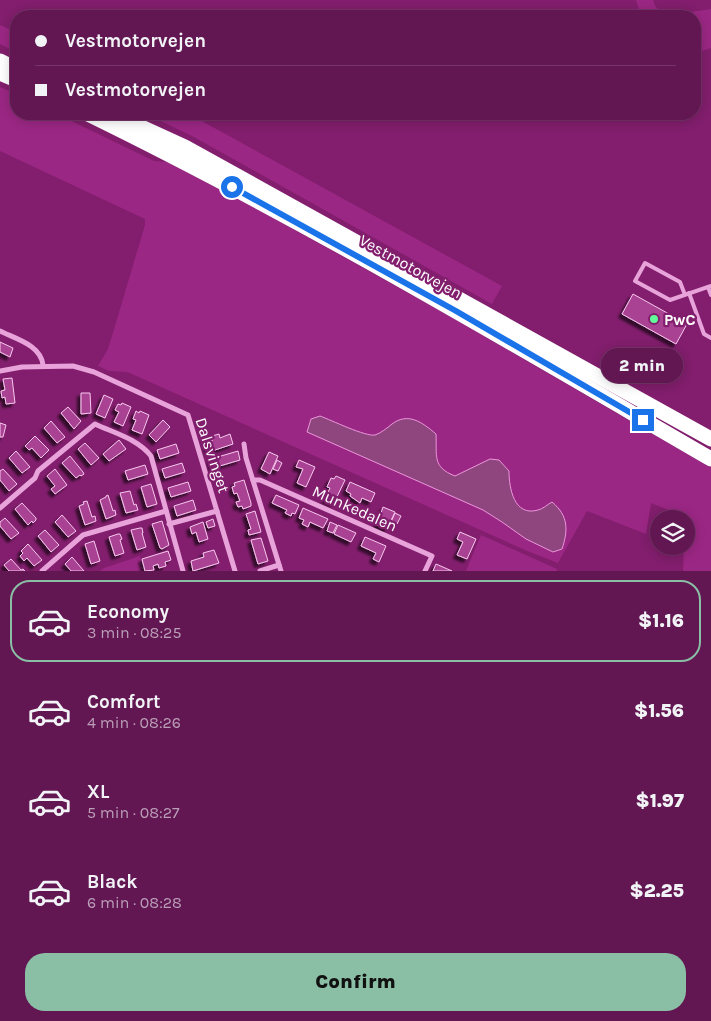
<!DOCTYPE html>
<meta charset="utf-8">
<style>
body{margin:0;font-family:Karla,sans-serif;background:#681f59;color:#f1f3f6;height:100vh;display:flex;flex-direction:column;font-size:19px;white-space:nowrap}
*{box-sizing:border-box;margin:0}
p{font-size:16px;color:#bb9fb8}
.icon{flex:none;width:28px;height:28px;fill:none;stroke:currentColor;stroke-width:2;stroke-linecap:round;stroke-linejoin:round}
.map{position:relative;height:571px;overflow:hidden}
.sheet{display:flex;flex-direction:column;background:#621652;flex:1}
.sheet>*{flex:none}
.hud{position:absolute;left:10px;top:10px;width:691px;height:110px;border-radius:20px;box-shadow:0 2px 12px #0003,0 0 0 1px #763569;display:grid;align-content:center;height:110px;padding:0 25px;background:#621652}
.tools{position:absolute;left:650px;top:510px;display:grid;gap:10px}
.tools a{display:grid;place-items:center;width:45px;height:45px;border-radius:50%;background:#621652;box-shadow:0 2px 12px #0003,0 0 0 1px #763569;font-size:25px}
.end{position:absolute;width:22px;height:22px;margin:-11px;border:6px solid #1a73e8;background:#fff;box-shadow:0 0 0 2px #fff}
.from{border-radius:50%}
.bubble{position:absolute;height:35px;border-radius:18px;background:#621652;box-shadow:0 2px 12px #0003,0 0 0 1px #763569;font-size:16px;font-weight:800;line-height:35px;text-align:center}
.hud b{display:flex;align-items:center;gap:18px;height:48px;font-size:19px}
.hud b+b{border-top:1px solid #763569}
.hud i{width:12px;height:12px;background:#f1f3f6}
ul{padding:9px 0 0;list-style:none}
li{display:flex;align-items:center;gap:15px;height:82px;margin:0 10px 8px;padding:0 15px;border:2px solid transparent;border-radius:20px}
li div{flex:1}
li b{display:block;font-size:19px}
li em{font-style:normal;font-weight:800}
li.selected{border-color:#8abfa5}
li>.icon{width:45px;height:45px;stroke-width:1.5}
.cta{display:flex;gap:10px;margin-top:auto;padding:10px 25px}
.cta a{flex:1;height:58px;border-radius:20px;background:#8abfa5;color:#111;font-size:20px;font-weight:800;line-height:58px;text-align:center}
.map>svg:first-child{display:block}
</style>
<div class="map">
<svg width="711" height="571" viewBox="0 0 711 571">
<defs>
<filter id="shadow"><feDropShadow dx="-3.5" dy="3.5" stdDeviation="1" flood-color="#0009"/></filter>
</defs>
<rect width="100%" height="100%" fill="#821e6d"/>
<!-- green -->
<g fill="#9b2784">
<path d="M636,0H653L655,6L665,16L711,9V48L695,53V16H641Z"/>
<path d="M0,25L16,32V52L0,44Z"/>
<path d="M0,87L16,94V114H57L154,161L167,162L257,209L442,312L711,468V571H683L684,546H686V517L651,503L646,534L587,511L558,563L525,550L132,374L127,372L109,371L98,366L108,349L112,336L145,225V219L0,151Z"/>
<path d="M146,114H189L502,286L492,304L194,137Z"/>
<path d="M481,535L557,569V571H466Z"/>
<path d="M140,556L144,571H100L104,568Z"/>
</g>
<!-- water -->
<path fill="#8f467f" stroke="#eb97db" d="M320,416C331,420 366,437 375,435C381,433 387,428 392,424C408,412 422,422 436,434C437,456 432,467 455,476L490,459L499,460L509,471C509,488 514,517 538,510C543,509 548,504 552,502C569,516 568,531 562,549L553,552L526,539L502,522L483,510L307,432L311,419Z"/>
<!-- building -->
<g fill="#aa4294" stroke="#f7c8ee" filter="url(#shadow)">
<path d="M633,294L687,324L676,344L622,314Z"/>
<path d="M0,342L13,348L10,357L0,352Z"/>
<path d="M12,378L15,403L6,404L5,397L2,398L1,391L5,390L3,379Z"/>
<path d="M81,393H90L91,413L81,414Z"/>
<path d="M104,395L113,399L105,418L96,414Z"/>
<path d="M122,403L131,407L123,426L114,422L119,412L115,410L118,404L121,405Z"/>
<path d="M68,407L81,421L74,429L61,413Z"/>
<path d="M136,411L139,413L140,411L149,415L142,434L132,430L136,420L133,419Z"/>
<path d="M163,420L170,427L156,442L149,435Z"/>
<path d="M51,421L65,437L57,443L44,428Z"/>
<path d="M0,423L6,425L3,437H0Z"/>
<path d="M219,434L220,438L230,434L233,444L209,452L206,442L213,440L212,436Z"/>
<path d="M35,436L49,450L41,458L32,448L29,450L25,446Z"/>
<path d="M119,440L126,449L109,461L103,454Z"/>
<path d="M85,443L99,458L91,465L78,449Z"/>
<path d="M176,444L179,453L160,459L157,450Z"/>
<path d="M16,451L30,467L22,473L9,458Z"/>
<path d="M238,451L240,460L213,468L211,459Z"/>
<path d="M269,452L278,456L270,474L261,469Z"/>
<path d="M70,456L83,472L84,474L81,476L80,475L76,478L62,463Z"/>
<path d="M277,460L282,463L278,471L273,469Z"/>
<path d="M299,460L315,467L306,487L297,483L303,469L296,467Z"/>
<path d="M182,463L185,472L165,478L162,469Z"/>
<path d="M145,465L148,474L128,480L125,471Z"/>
<path d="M3,469L17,484L9,491L0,480V471Z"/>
<path d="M55,469L67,485L55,494L51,489L55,486L47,476Z"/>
<path d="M336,476L345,480L334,503L325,499L330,488L327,487L331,478L334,479Z"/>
<path d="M244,480L251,503V506L243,509L242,506L238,507L236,502L240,501L237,493L234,494L232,487L235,486L234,483Z"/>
<path d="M188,482L191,491L171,497L168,488Z"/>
<path d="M350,482L375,493L371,502L362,498L360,503L350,496L351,494L346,491Z"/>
<path d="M151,484L157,504L147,507L141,487Z"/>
<path d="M130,491L134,505L136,504L138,510L126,513L120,493Z"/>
<path d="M108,495L113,511L115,510L116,515L106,519L100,500L106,497V496Z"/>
<path d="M276,495L299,505L295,514L292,513L291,516L285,513L287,510L272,503Z"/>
<path d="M193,500L196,510L177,516L174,506Z"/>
<path d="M87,501L92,517L95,516L96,521L85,525L79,506L84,504L83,502Z"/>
<path d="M22,503L36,518V520L33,523L32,521L28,525L15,509Z"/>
<path d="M383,507L395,512L387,529L377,525Z"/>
<path d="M303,508L328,519L323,528L310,522L308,527L302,524L304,520L299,518Z"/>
<path d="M255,511L261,532L249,535L248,530L251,529L246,514Z"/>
<path d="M395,513L401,516L397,524L391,522Z"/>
<path d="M62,515L76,531L68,537L55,522Z"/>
<path d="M5,518L19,533L11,539L0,526V522Z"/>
<path d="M213,519L215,526L208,528L206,522Z"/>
<path d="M162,521L169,545L162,549L160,548L152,524Z"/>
<path d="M203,522L208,539L199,542L196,532L192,534L190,527Z"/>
<path d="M330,522L337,525L333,533L327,531Z"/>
<path d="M338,525L356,533L351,542L334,534Z"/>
<path d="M140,528H142L143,533H142L146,547L137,550L131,530Z"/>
<path d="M45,530L59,545L51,552L38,536Z"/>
<path d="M460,532L476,539L467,559L457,555L463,542L457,539Z"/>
<path d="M118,534H120L122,539L120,540L124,553L115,556L109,537Z"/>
<path d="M365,537L386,546L379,562L373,559L376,553L361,546Z"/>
<path d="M261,538L268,561L258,564L251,540Z"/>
<path d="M94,541L100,561L91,564L85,544Z"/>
<path d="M28,544L42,560L34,566L27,558L24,561L20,556L23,553L21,551Z"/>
<path d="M214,550L219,563L193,571L191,561L204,557L203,553Z"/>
<path d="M168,551L171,560L165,562L166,566L159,568L158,564L153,566L154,570L145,571L142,559Z"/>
<path d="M72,557L84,571H71L65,564Z"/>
<path d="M11,559L21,570L23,569L25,571H9L4,565Z"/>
<path d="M436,564L452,571H433Z"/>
</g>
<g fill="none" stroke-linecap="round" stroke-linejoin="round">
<!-- lane -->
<g stroke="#e9a3db" stroke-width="4">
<path d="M708,287L711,295"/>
<path d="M689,293L704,334L711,338"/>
<path d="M685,295L680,282L645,263L635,281L670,300L711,286"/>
</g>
<!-- street -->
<g stroke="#e9a3db" stroke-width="5">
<path d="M0,331C16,339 41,345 43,365"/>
<path d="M0,371L22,367L73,366L94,372L188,415L235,571"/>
<path d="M244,444L246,458L281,571"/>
<path d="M253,480H260L432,556L425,571"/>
<path d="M0,508L35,478L38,471L95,424C114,433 138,439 151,456L183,571"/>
<path d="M169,524L217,511"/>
<path d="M42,571L83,535L166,511"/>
<path d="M260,571L279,565"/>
</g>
<!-- highway -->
<g stroke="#fff" stroke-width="15">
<path d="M0,61L16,69"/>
<path d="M0,73L16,80"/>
<path d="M88,114C301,218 506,340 711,459"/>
<path d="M113,114L185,147L711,439"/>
</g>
</g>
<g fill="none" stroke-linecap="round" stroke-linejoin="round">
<!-- route -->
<path stroke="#1a73e8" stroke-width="6" d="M232,187L456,311L643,420"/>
</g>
<!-- markers -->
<circle fill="#62f999" stroke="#821e6d" stroke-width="2" cx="654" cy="319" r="5"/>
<g text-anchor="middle" stroke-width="4.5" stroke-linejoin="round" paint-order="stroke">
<!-- street labels -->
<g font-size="16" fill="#fff" stroke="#821e6d">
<text transform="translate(411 266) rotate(29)" y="6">Vestmotorvejen</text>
<text transform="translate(213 455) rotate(72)" y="6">Dalsvinget</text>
<text transform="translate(355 508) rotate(24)" y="6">Munkedalen</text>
</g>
<!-- poi labels -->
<g font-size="16" font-weight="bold" fill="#fff" stroke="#821e6d" text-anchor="start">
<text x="664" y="325">PwC</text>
</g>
</g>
</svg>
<div class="tools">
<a><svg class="icon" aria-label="layers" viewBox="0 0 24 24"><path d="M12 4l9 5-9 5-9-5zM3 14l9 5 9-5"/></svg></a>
</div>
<i class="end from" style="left:232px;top:187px"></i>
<i class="end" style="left:643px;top:420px"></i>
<div class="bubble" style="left:601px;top:348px;width:82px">2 min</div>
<div class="hud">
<b><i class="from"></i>Vestmotorvejen</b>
<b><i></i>Vestmotorvejen</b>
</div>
</div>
<section class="sheet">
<ul>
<li class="selected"><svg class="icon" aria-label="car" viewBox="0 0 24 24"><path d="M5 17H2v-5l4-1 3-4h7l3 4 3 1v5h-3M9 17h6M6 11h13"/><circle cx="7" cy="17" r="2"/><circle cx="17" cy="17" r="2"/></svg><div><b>Economy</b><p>3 min · 08:25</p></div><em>$1.16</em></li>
<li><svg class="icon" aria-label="car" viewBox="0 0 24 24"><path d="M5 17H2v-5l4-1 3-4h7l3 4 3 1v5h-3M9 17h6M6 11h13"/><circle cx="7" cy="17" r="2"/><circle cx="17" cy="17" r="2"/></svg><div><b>Comfort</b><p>4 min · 08:26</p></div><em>$1.56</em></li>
<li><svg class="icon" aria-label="car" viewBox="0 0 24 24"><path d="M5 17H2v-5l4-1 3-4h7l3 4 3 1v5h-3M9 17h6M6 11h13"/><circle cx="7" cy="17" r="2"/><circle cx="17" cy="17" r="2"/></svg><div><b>XL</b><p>5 min · 08:27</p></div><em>$1.97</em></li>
<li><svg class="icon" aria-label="car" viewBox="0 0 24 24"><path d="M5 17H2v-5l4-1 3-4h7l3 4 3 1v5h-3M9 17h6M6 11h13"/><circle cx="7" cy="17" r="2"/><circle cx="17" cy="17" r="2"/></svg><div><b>Black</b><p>6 min · 08:28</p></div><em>$2.25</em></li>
</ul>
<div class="cta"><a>Confirm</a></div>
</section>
